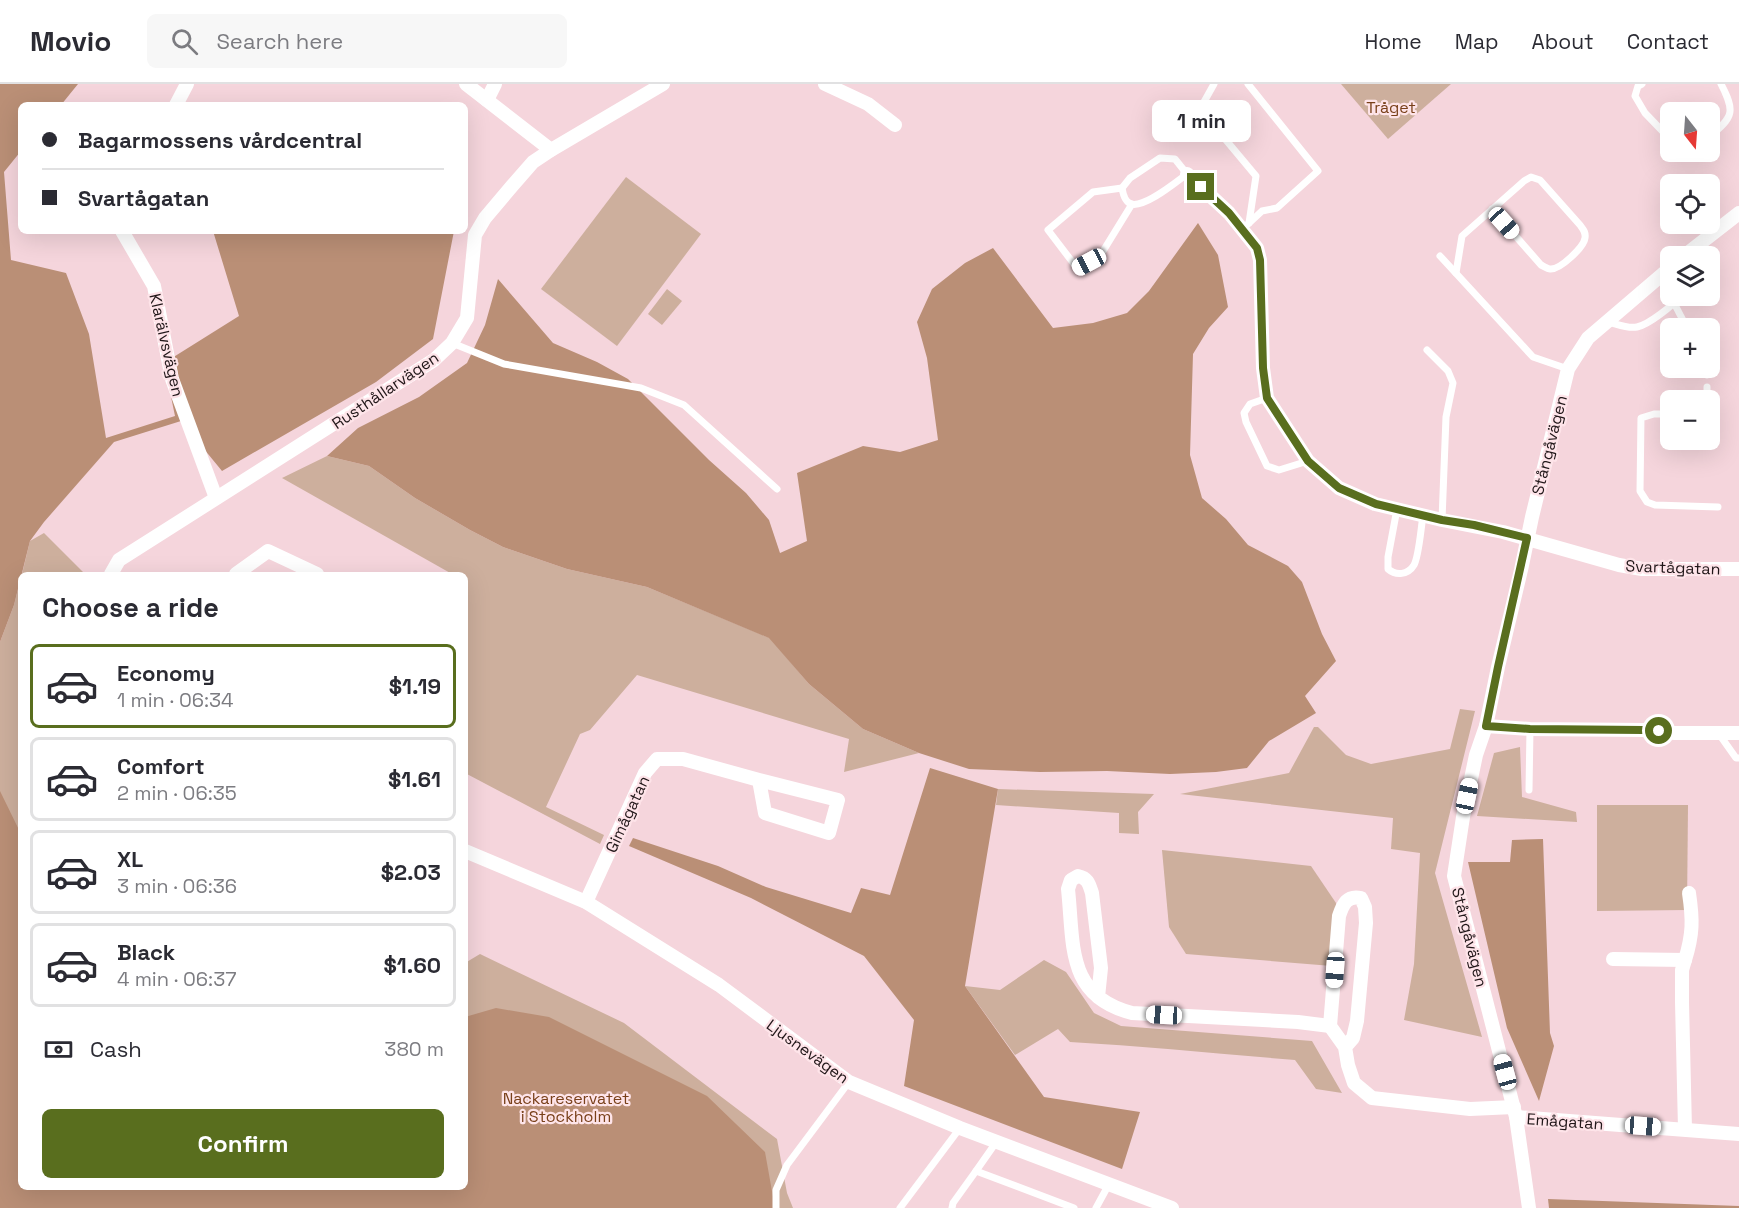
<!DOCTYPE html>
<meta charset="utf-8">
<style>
body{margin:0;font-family:"Space Grotesk",sans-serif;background:#f7f7f7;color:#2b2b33;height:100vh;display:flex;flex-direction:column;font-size:22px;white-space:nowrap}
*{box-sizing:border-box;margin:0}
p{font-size:20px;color:#7c7c81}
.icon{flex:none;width:33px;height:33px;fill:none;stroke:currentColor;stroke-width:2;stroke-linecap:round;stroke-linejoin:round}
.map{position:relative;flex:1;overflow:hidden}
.panel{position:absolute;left:18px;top:488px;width:450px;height:618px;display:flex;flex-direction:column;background:#fff;border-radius:9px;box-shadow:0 6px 24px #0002}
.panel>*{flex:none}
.top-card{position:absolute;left:18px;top:18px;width:450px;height:132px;border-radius:9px;box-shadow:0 6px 24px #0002;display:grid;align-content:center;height:132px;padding:0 24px;background:#fff}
.needle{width:39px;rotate:163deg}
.buttons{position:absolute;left:1660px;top:18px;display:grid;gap:12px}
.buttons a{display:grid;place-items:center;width:60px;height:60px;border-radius:9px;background:#fff;box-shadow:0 6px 24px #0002;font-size:30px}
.end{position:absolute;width:27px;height:27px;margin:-14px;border:8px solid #596e1e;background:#fff;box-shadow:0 0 0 3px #fff}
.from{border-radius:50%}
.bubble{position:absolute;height:42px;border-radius:9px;background:#fff;box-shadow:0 6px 24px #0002;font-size:20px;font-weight:700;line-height:42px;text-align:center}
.car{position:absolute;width:18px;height:36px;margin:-18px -9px;border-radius:8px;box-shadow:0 0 4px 2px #0007;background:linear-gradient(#fff 24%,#345 0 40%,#fff 0 76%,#345 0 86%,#fff 0)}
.top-card b{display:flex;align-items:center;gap:21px;height:57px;font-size:22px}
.top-card b+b{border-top:2px solid #e1e1e2}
.top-card i{width:15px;height:15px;background:#2b2b33}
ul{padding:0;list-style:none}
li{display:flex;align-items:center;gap:18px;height:84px;margin:0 12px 9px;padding:0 12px;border:3px solid #e1e1e2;border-radius:9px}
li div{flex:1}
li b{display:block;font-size:22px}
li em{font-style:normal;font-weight:700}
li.selected{border-color:#596e1e}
li>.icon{width:54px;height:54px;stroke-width:1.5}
h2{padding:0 24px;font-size:27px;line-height:72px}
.pay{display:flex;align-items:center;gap:15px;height:66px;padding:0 24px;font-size:22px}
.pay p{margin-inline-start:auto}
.primary-button{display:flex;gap:12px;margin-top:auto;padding:12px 24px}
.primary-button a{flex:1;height:69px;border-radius:9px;background:#596e1e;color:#fff;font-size:24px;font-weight:700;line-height:69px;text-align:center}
header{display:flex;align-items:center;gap:36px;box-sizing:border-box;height:84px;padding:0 30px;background:#fff;border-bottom:2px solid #e1e1e2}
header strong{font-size:28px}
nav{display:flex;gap:33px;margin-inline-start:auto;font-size:21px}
.search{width:420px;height:54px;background:#f7f7f7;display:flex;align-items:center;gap:15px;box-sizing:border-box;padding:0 21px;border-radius:9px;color:#7c7c81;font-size:22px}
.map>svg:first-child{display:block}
</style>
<header>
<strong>Movio</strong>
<div class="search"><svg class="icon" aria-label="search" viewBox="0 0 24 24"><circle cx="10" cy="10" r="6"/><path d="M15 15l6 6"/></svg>Search here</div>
<nav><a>Home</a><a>Map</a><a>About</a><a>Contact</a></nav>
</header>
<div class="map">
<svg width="1739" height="1124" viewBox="0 0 1739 1124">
<rect width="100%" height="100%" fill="#f5d5dc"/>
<!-- green -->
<g fill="#cdaf9d">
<path d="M1341,0H1451L1388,55Z"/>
<path d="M626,93L701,150L617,262L541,205Z"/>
<path d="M667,205L682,217L662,241L648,230Z"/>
<path d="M327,372L369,382L415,414L470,446L503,463L567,485L647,503L770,554L809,600L863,645L919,669L844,688L849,655L637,591L590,646L580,650L546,723L604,751L600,760L465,689V490H452L282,394Z"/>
<path d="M44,449L85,490H22L30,457Z"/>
<path d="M21,493V1102H465V879L480,870L624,939L777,1055L787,1109L793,1124H0V558L14,521Z"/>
<path d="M1460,625L1475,627L1435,789L1482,953L1404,936L1414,880L1420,769L1391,765L1393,734L1180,710L1289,689L1314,643H1318L1346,671L1371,680L1450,665Z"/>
<path d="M1520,663L1522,713L1576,728L1577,738L1477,732L1494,669Z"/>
<path d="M998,705L1154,710L1138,728L1139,750L1119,749V729L996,721Z"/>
<path d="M1597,721H1688L1687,826L1597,827Z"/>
<path d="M1162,766L1311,782L1336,819L1332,882L1186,870L1169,843Z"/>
<path d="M1044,876L1066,888L1094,929L1121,942L1312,957L1342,1009L1316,1005L1295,976C1220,970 1145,962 1070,958L1058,945L1015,971L965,902L1000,906Z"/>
</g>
<!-- forest -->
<g fill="#ba8f76">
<path d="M0,0H78L61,21H21V67L4,88L11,176L66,189L89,250L106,354L175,332L164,279L239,232L213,147H454L433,255L376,298L222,387L181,337L114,358L44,438L30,457L14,521L0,558Z"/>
<path d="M1198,139L1218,171L1228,223L1209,244L1193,270L1190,371L1202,414L1226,435L1248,461L1288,482L1302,498L1322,550L1336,577L1305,612L1316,629L1269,657L1247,684L1216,688L1170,690L1107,687L1040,688L969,685L919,669L863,645L809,600L769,554L647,503L567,485L503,463L470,446L415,414L369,382L327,372L358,344L419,313L467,279L485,241L498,195L553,259L597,278L628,295L709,376L746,409L769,436L780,469L807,457L797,389L863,362L900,368L938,356L927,274L917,238L932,205L965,179L993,164L1053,244L1093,239L1127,229L1149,207Z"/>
<path d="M930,684L998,705L965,902L1044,1013L1140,1028L1122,1085L904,1002L914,936L864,872L751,814L629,762L633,754L718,782L766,803L851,829L861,804L890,811Z"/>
<path d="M0,707L21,750V1102H465V933L496,924L549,933L707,1012L765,1068L775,1124H0Z"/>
<path d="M1543,755L1550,949L1554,962L1539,1017L1507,944L1468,778H1510L1512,756Z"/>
<path d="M1548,1115L1739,1122V1124H1549Z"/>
</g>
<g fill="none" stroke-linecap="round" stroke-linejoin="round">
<!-- service -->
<g stroke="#fff" stroke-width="7">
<path d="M1214,0L1200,25L1256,92L1249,139"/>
<path d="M1248,0L1318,87L1277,124L1262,127L1248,140"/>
<path d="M1642,0L1638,2L1635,12L1645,29L1671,56"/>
<path d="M1710,52C1734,33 1735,27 1721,0"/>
<path d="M1160,74L1175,75L1187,90C1176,98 1145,124 1131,120C1125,118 1123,110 1122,104L1130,94Z"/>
<path d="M1122,104L1093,108L1048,146L1077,184L1100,172L1132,120"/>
<path d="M1440,172L1533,273L1568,285"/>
<path d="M1456,189L1462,152L1524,97L1531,93L1540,96L1580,141C1583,145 1586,148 1585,154C1584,163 1560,186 1550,185C1548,185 1543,182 1541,181L1492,125"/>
<path d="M1674,219L1687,244"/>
<path d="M1608,238C1617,240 1627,245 1637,243C1648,241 1674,221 1680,212"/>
<path d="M452,259L504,280L641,304L684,321L777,405"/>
<path d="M1427,266L1448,287L1453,299L1446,333L1442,436"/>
<path d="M1706,284L1707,291"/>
<path d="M1267,314L1250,320L1244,329L1246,338L1267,382L1279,386L1308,377"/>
<path d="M1707,316V303"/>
<path d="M1671,330H1654L1641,334L1640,407L1647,418L1655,421L1718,423"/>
<path d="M1397,425L1388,473V485C1396,492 1408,491 1414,481C1419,472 1421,443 1423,432"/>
<path d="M1719,650L1736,674H1739"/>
<path d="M1529,706L1530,645"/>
<path d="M997,1057L976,1087L1074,1124"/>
<path d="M776,1124V1106L787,1081L849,998"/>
<path d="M900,1124L960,1044"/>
<path d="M952,1124L953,1119L976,1087"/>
<path d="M1096,1124L1109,1100"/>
</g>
<!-- minor -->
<g stroke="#fff" stroke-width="14">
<path d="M466,0L551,66"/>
<path d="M825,0L868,20L895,41"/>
<path d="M487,16L495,0"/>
<path d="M176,21L187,0"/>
<path d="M1187,90L1229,129L1257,164L1260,176L1263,284L1267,314L1308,377L1339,404L1375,420L1442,436L1503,448L1619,481L1642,485H1739"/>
<path d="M122,147L154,202L172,295L216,414"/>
<path d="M1684,172L1739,129"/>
<path d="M111,490L119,476L434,276L452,259L467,234L475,151L485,134L512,102L533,78L551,66L663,0"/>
<path d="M236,490L268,467L317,490"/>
<path d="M1486,642L1530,645L1643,646L1675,649H1739"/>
<path d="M465,767L586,818L719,901L849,998L960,1044L1172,1124"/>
<path d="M586,818L645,689L657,675H683L759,696L838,716L829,749L765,729L759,696"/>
<path d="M1613,875L1685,876C1693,850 1693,836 1689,809"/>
<path d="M1685,876L1682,886V918L1685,1045"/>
<path d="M1098,913L1101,884L1092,809C1089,800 1088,794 1078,792L1071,796L1068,805C1074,861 1066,912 1132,929L1298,938L1330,942"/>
<path d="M1345,963L1330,942L1339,832C1343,820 1347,811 1361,814L1365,823L1366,839L1357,937L1353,954L1345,963L1348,981L1354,999L1372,1014L1470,1025L1514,1023"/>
<path d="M1516,1033L1739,1050"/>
<path d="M1529,1124L1516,1033L1454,792L1463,733L1476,671L1486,642L1498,583L1521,486L1532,433L1568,285L1588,254L1671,183"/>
</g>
</g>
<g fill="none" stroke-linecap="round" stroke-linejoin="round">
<!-- route -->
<path stroke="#596e1e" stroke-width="8" d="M1201,103L1229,129L1257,164L1260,176L1263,284L1267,314L1308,377L1339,404L1376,420L1442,436L1474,441L1527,454L1498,583L1486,642L1530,645L1643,646L1659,647"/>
</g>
<g text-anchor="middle" stroke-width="4.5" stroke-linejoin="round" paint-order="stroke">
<!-- park labels -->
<g font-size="16" fill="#79401a" stroke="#fee4e9">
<text x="1391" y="29">Tråget</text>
<text x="566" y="1020">Nackareservatet<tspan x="566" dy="18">i Stockholm</tspan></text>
</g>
<!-- street labels -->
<g font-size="16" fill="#211719" stroke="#fee4e9">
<text transform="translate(167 261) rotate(77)" y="6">Klarälvsvägen</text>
<text transform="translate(385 306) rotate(-34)" y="6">Rusthållarvägen</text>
<text transform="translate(1549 361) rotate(-76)" y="6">Stångåvägen</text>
<text transform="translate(1673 483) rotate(2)" y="6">Svartågatan</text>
<text transform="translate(627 730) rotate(-65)" y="6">Gimågatan</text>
<text transform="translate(1470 853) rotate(76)" y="6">Stångåvägen</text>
<text transform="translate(808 967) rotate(36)" y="6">Ljusnevägen</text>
<text transform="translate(1565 1037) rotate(4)" y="6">Emågatan</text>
</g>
</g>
</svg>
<div class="buttons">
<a><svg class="needle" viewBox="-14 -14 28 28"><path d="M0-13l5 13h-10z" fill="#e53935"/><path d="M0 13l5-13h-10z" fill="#7c7c81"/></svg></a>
<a><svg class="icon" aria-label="locate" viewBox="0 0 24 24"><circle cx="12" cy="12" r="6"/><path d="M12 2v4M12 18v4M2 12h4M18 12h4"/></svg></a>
<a><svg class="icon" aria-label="layers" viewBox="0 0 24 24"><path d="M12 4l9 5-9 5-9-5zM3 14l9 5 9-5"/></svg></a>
<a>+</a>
<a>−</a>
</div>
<i class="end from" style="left:1659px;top:647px"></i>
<i class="end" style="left:1201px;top:103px"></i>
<div class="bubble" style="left:1152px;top:16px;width:99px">1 min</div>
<i class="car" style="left:1504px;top:139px;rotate:138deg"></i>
<i class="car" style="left:1089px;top:178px;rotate:242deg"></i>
<i class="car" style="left:1467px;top:712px;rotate:12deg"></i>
<i class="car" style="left:1335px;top:886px;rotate:184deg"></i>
<i class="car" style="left:1164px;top:931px;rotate:273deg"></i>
<i class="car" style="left:1505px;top:988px;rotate:345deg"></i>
<i class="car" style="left:1643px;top:1042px;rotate:94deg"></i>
<div class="top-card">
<b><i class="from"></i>Bagarmossens vårdcentral</b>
<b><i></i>Svartågatan</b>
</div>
<section class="panel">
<h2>Choose a ride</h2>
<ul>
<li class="selected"><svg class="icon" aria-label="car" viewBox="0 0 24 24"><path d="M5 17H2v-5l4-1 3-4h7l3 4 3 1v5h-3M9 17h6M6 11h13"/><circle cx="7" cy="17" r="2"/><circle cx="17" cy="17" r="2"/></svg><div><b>Economy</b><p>1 min · 06:34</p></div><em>$1.19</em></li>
<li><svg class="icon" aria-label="car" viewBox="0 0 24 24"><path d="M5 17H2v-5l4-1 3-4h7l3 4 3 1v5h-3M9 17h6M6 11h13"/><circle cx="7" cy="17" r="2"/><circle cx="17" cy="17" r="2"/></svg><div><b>Comfort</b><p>2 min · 06:35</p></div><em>$1.61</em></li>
<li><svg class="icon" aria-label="car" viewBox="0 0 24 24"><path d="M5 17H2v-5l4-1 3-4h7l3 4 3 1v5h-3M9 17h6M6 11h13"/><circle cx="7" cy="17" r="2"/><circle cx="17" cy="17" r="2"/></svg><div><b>XL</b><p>3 min · 06:36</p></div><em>$2.03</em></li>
<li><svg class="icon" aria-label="car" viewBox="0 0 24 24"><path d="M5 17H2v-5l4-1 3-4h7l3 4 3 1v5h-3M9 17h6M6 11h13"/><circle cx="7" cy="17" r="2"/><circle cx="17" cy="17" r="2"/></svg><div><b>Black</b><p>4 min · 06:37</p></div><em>$1.60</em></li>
</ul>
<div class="pay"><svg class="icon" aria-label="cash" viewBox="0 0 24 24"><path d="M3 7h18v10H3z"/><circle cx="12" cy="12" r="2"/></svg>Cash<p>380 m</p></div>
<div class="primary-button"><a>Confirm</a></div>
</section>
</div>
